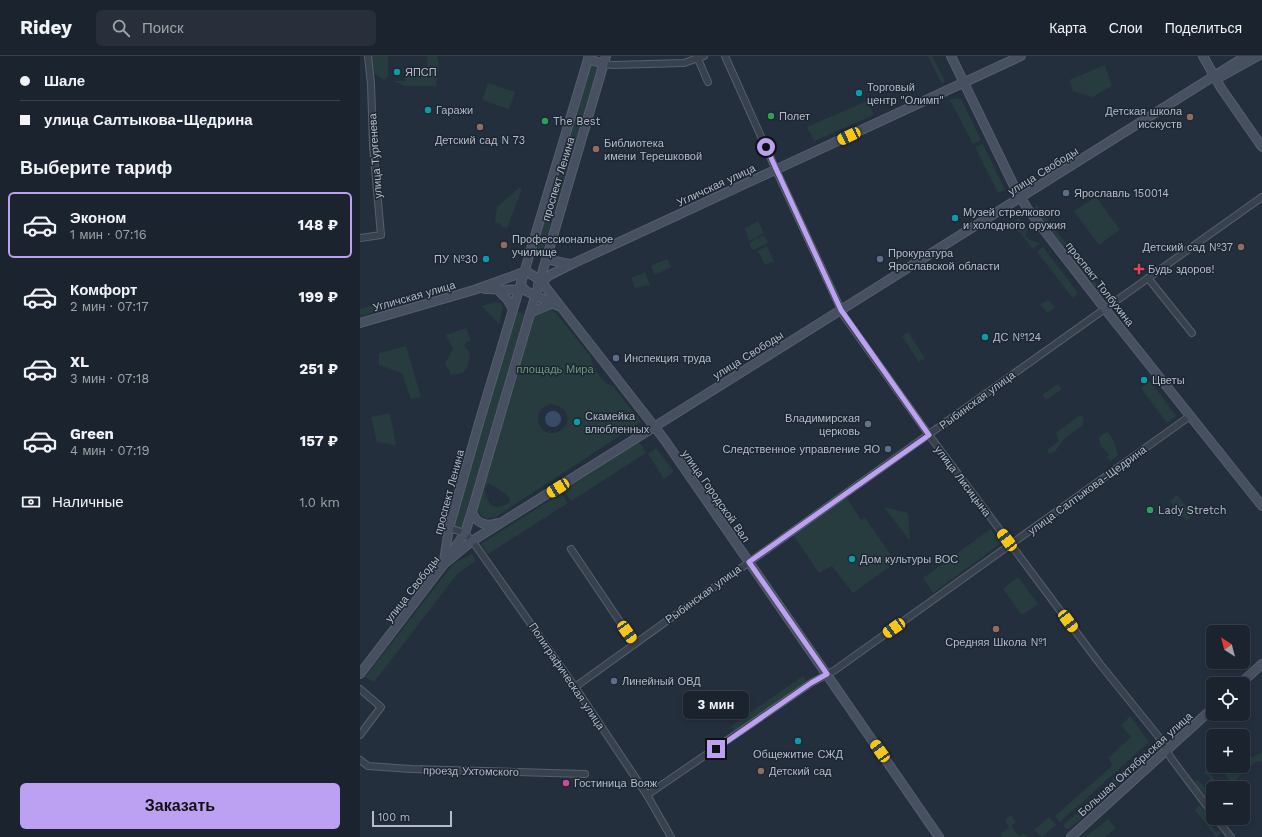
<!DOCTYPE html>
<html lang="ru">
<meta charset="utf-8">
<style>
body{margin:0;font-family:"Work Sans",sans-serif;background:#282f3a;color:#f1f3f6;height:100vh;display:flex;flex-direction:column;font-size:15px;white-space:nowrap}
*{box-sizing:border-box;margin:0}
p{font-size:13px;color:#a0a4aa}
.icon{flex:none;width:22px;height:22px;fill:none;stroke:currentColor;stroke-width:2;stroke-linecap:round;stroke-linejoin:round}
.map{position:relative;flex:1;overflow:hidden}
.sheet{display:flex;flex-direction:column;background:#1b232e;width:360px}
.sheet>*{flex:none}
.banner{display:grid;align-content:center;height:88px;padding:0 20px;background:#1b232e}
.needle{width:26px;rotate:324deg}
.controls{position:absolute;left:846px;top:569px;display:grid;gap:8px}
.controls a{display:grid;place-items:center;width:44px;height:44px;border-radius:6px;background:#1b232e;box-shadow:0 2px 6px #0003,0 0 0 1px #39404a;font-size:20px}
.scale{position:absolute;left:12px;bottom:10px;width:80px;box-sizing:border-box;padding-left:4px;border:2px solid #b4bcc9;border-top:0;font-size:11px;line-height:14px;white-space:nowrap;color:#b4bcc9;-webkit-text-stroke:3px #1d2633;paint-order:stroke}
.end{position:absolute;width:18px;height:18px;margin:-9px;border:5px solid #bca0f2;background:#111;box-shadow:0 0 0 2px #111}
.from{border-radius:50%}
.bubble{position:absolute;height:28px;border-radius:6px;background:#1b232e;box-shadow:0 2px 6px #0003,0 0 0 1px #39404a;font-size:13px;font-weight:700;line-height:28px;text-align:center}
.car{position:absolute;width:12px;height:24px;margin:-12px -6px;border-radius:5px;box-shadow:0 0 3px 1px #0007;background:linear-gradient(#f5c518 24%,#345 0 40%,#f5c518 0 76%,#345 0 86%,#f5c518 0)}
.banner b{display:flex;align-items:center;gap:14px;height:38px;font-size:15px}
.banner b+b{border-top:1px solid #39404a}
.banner i{width:10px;height:10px;background:#f1f3f6}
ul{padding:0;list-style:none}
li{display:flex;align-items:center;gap:12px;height:66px;margin:0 8px 6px;padding:0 12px;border:2px solid transparent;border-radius:6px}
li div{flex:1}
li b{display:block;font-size:15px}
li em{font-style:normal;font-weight:700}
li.selected{border-color:#bca0f2}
li>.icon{width:36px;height:36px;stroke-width:1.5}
h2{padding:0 20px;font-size:18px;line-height:48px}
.pay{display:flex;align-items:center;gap:10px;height:44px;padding:0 20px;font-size:15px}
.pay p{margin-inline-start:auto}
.action{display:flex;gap:8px;margin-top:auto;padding:8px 20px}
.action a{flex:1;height:46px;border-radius:6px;background:#bca0f2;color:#111;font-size:16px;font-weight:700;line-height:46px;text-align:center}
header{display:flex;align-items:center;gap:24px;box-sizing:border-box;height:56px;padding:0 20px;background:#1b232e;border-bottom:1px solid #39404a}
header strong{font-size:19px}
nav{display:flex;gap:22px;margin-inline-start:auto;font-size:14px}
.search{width:280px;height:36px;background:#282f3a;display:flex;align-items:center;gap:10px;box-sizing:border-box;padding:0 14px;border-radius:6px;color:#a0a4aa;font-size:15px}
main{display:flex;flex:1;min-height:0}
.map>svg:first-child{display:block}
</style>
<header>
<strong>Ridey</strong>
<div class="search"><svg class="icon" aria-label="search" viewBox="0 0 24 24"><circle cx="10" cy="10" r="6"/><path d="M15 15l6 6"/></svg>Поиск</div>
<nav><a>Карта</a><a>Слои</a><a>Поделиться</a></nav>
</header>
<main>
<section class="sheet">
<div class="banner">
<b><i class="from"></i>Шале</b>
<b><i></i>улица Салтыкова-Щедрина</b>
</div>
<h2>Выберите тариф</h2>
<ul>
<li class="selected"><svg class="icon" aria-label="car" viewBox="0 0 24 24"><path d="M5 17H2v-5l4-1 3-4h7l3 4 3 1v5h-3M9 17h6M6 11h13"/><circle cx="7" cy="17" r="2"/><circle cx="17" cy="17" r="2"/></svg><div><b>Эконом</b><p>1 мин · 07:16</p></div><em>148 ₽</em></li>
<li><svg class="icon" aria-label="car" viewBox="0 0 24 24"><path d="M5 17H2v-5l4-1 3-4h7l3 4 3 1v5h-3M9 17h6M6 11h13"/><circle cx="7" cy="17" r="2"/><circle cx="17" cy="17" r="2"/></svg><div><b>Комфорт</b><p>2 мин · 07:17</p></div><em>199 ₽</em></li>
<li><svg class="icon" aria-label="car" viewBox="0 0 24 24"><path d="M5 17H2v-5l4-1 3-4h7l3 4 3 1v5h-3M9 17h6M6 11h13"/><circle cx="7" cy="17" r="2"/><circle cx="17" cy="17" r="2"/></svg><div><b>XL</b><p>3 мин · 07:18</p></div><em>251 ₽</em></li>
<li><svg class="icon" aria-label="car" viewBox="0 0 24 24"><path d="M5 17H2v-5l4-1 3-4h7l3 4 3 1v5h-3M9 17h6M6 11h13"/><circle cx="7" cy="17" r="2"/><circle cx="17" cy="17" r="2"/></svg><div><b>Green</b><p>4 мин · 07:19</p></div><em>157 ₽</em></li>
</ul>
<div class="pay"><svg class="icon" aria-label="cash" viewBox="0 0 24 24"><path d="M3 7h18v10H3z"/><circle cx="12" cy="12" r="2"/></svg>Наличные<p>1.0 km</p></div>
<div class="action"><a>Заказать</a></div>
</section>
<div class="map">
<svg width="902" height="781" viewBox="0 0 902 781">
<rect width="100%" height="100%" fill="#242f3e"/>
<!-- green -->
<g fill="#263c3f" fill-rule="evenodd">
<path d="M12,0H28V20L24,24L12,16Z"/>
<path d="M68,0H77L79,8L76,30H44L34,25H45V12L67,11Z"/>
<path d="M568,0H572L585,25L582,28Z"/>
<path d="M231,8L239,11L182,196L176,194Z"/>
<path d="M745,9L752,30L732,41L713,35L709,24Z"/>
<path d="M128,27L155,36L149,53L122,44Z"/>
<path d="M595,42L601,43L621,84L613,88L590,44Z"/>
<path d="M507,45L514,59L454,85L447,71Z"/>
<path d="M623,88L645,134L638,137L615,91Z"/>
<path d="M159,132L162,133L147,172L142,171L140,168L135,166L137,151Z"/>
<path d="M736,141L760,174L739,189L714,155Z"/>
<path d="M677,149L745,239L741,241L674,152Z"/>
<path d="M659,162L667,173L665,180L669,184L680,187L673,193L652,166Z"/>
<path d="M398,165L404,177L396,181L397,183L404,179L408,187L394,194L391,192L389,187L395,184L394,182L389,185L385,172Z"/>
<path d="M407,190L414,205L405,209L400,199L397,195Z"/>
<path d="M683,191L718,237L713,242L677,196Z"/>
<path d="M307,203L311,211L295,219L291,210Z"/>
<path d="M285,216L290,229L275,232L271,222Z"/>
<path d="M55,238L57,244L0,260V253Z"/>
<path d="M689,244L695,252L687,257L680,248Z"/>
<path d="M135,246L140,247L143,251L139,268L122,250Z"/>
<path d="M190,252L196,257L231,301C232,311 243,328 253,330L281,366L139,459C128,465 121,463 117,451L172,262L175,257ZM191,348C201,349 210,356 207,367C205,371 202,374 198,376C179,384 168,353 191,348ZM128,427C136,432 149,437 150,446C143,450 138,453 131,449L127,442L125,433Z"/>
<path d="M156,255L166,258L104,470L100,473L95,471L94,466Z"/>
<path d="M106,272L111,285L107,286L104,290L110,297C108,313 108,317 91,319L85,307L93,293L86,279Z"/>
<path d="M548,276L565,302L559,306L542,280Z"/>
<path d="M46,290L61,341L51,343L42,317L19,309V297Z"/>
<path d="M790,325L816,360L807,367L781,332Z"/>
<path d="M698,328L702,333L686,344L682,339Z"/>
<path d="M30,357L36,389L17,386L11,361Z"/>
<path d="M720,359L724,362L723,369C718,373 712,377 707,381C699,386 699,396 689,398L687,394L699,385L696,377Z"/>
<path d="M748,376L754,385L758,399L751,405L747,401L749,398C740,392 733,379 748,376Z"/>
<path d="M279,385L286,397L211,445L203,433Z"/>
<path d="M296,392L314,416L304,423L288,398Z"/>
<path d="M201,437L208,447L128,498L121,488Z"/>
<path d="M817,439L833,459L826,465L810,445Z"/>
<path d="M486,441L501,464L505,462L536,506L493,537L472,510L459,517L433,479L435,478L433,477L459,459L460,460L466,455V453Z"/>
<path d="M524,451L548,457L550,485Z"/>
<path d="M631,473L641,487L573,537L563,522Z"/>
<path d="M112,498L116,505L98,517L14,626L5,621L94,507Z"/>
<path d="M658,521L678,548L662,559L643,533Z"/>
<path d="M443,620L448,626L376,676L371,670Z"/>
<path d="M770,660L789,686L700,766L695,760L753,709L748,702L771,681L761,669Z"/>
<path d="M785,694L789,700L752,734L749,735L745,731Z"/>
<path d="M902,696V706L897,705L872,727L859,711L850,717L860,732H853V740L851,742L845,740L835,727L836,724L839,725L845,732L852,726L848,719L843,717L850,710L851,711L853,710H883V699C890,704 896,700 902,696Z"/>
<path d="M840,749L851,763L848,765L856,776L860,775L861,777L856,781L835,754Z"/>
<path d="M721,754L725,758L724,761L709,773H706L703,769Z"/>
<path d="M651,759L656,766L651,770L659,780L663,777L667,781H640L642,780L640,778L649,772L645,764Z"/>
<path d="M689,761L696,769L682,781L674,774Z"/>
<path d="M748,763L756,772L745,781H725Z"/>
</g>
<!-- water -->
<circle fill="#394c67" cx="193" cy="363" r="8"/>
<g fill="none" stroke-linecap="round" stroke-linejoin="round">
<!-- street casing -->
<g stroke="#565f6c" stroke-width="8">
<g id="street">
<path d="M365,0L416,114L484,260L569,379L740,608L798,680L811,702L853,758"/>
<path d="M338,3L348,26"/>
<path d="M244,8L253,9L324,7L344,0"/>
<path d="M0,182L21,179L13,90L11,28L8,0"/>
<path d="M788,222L832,277"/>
<path d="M89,472L105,477L116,490L215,631L287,739L311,781"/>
<path d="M211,493L275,588"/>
<path d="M215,631C443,466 674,305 902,141"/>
<path d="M0,633L21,651L0,679"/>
<path d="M0,704L8,710L51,713L225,718"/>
<path d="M287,739L451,627L475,614L830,360"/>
<path d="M856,762L871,781"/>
</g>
</g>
<!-- secondary casing -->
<g stroke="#565f6c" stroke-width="10">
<g id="secondary">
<path d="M591,0L654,130L667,152L745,253L902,450"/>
<path d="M843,0L861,32L902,91"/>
<path d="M228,3L244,8"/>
<path d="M862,20L898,0"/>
<path d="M186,203L204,207L211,208"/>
<path d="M161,226L162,231L166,235L198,250"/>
<path d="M178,229L190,219L212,208L661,0"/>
<path d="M125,233L163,234"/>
<path d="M137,233L147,243L153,253"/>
<path d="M170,257L193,247"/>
<path d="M0,267L114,234L161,217H169L180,224L304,383L579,781"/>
<path d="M112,455C115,468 128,471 138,467"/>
<path d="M89,500L105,477L112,455L246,0"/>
<path d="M84,505L89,472L119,367L229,0"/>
<path d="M0,618L84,508L112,485L886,0"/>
<path d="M880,628L902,608"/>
<path d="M711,781L853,652"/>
</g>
</g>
<!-- street -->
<use href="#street" stroke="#38414e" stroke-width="6"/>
<!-- secondary -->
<use href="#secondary" stroke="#465061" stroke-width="8"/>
</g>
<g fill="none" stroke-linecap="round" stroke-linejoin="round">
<!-- route -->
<path stroke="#bca0f2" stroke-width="5" d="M356,693L451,627L467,618L389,506L569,379L481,254L406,91"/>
</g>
<!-- markers -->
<g fill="#0f9aa8" stroke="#1d2633" stroke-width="1.5">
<circle cx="37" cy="16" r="4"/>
<circle cx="499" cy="37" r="4"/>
<circle cx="68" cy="54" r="4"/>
<circle cx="595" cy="162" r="4"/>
<circle cx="126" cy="203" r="4"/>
<circle cx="625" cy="281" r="4"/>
<circle cx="784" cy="324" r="4"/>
<circle cx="217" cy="366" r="4"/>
<circle cx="492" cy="503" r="4"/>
<circle cx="438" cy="685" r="4"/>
</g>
<g fill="#2e9e5b" stroke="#1d2633" stroke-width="1.5">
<circle cx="411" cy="60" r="4"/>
<circle cx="185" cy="65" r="4"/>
<circle cx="790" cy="454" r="4"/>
</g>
<g fill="#8d6e63" stroke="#1d2633" stroke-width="1.5">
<circle cx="830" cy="61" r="4"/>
<circle cx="120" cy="71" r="4"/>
<circle cx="236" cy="93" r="4"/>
<circle cx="144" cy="189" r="4"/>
<circle cx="881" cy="191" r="4"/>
<circle cx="636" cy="573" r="4"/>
<circle cx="401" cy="715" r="4"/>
</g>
<g fill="#5c6f8a" stroke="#1d2633" stroke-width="1.5">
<circle cx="706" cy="137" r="4"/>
<circle cx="520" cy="203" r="4"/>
<circle cx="256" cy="302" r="4"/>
<circle cx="528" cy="393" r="4"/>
<circle cx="254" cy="625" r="4"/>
</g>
<path fill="#e0444e" stroke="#1d2633" stroke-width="1.5" d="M777 207h4v4h4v4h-4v4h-4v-4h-4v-4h4z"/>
<circle fill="#6b7280" stroke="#1d2633" stroke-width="1.5" cx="508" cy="368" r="4"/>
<circle fill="#d1479c" stroke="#1d2633" stroke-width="1.5" cx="206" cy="727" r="4"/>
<g text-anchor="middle" stroke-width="3" stroke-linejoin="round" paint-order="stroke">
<!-- poi labels -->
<g font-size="11" fill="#b4bcc9" stroke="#1d2633" text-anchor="start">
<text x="45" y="20">ЯПСП</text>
<text x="507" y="35">Торговый<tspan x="507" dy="13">центр "Олимп"</tspan></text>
<text x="76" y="58">Гаражи</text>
<text x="822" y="59" text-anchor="end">Детская школа<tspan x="822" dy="13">исскуств</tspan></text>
<text x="419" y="64">Полет</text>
<text x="193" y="69">The Best</text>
<text x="120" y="88" text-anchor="middle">Детский сад N 73</text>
<text x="244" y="91">Библиотека<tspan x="244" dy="13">имени Терешковой</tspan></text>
<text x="714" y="141">Ярославль 150014</text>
<text x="603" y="160">Музей стрелкового<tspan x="603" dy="13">и холодного оружия</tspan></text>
<text x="152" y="187">Профессиональное<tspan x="152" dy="13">училище</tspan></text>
<text x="873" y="195" text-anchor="end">Детский сад №37</text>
<text x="528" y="201">Прокуратура<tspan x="528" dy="13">Ярославской области</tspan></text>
<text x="118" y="207" text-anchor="end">ПУ №30</text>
<text x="788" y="217">Будь здоров!</text>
<text x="633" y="285">ДС №124</text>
<text x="264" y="306">Инспекция труда</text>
<text x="792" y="328">Цветы</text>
<text x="225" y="364">Скамейка<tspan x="225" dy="13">влюбленных</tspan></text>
<text x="500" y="366" text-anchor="end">Владимирская<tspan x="500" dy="13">церковь</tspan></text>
<text x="520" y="397" text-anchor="end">Следственное управление ЯО</text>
<text x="798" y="458">Lady Stretch</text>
<text x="500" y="507">Дом культуры ВОС</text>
<text x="636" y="590" text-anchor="middle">Средняя Школа №1</text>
<text x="262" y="629">Линейный ОВД</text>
<text x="438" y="702" text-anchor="middle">Общежитие СЖД</text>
<text x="409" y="719">Детский сад</text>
<text x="214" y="731">Гостиница Вояж</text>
</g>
<!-- street labels -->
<g font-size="11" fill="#b4bcc9" stroke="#1d2633">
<text transform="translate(15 100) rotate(-94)" y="4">улица Тургенева</text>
<text transform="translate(683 115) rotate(-32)" y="4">улица Свободы</text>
<text transform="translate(198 123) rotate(-73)" y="4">проспект Ленина</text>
<text transform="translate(356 129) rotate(-25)" y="4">Угличская улица</text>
<text transform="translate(740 228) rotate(52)" y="4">проспект Толбухина</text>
<text transform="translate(54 240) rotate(-16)" y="4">Угличская улица</text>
<text transform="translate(388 299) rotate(-32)" y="4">улица Свободы</text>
<text transform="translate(617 344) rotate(-36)" y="4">Рыбинская улица</text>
<text transform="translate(603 425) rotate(53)" y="4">улица Лисицына</text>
<text transform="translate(727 434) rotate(-36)" y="4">улица Салтыкова-Щедрина</text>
<text transform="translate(89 436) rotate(-75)" y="4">проспект Ленина</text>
<text transform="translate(356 440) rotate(55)" y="4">улица Городской Вал</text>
<text transform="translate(52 533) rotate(-52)" y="4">улица Свободы</text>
<text transform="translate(343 538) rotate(-36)" y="4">Рыбинская улица</text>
<text transform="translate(207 620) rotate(56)" y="4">Полиграфическая улица</text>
<text transform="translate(775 708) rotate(-42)" y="4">Большая Октябрьская улица</text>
<text transform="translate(111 715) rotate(1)" y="4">проезд Ухтомского</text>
</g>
<!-- park labels -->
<g font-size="11" fill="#6b9a76" stroke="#1d2633">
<text x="195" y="317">площадь Мира</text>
</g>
</g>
</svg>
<div class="controls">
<a><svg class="needle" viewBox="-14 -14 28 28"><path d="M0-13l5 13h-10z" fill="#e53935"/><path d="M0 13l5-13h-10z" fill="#a0a4aa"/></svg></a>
<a><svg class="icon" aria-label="locate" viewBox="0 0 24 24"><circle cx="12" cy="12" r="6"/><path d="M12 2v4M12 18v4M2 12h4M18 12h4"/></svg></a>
<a>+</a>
<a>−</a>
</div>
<div class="scale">100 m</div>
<i class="end from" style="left:406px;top:91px"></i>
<i class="end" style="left:356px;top:693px"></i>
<div class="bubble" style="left:323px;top:635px;width:66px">3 мин</div>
<i class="car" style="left:489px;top:80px;rotate:245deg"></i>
<i class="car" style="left:198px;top:432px;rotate:238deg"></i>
<i class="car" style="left:647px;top:484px;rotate:323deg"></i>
<i class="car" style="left:708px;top:565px;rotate:143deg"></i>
<i class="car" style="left:534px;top:572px;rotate:235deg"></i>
<i class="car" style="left:267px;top:576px;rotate:145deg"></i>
<i class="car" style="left:520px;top:695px;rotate:325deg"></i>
</div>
</main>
